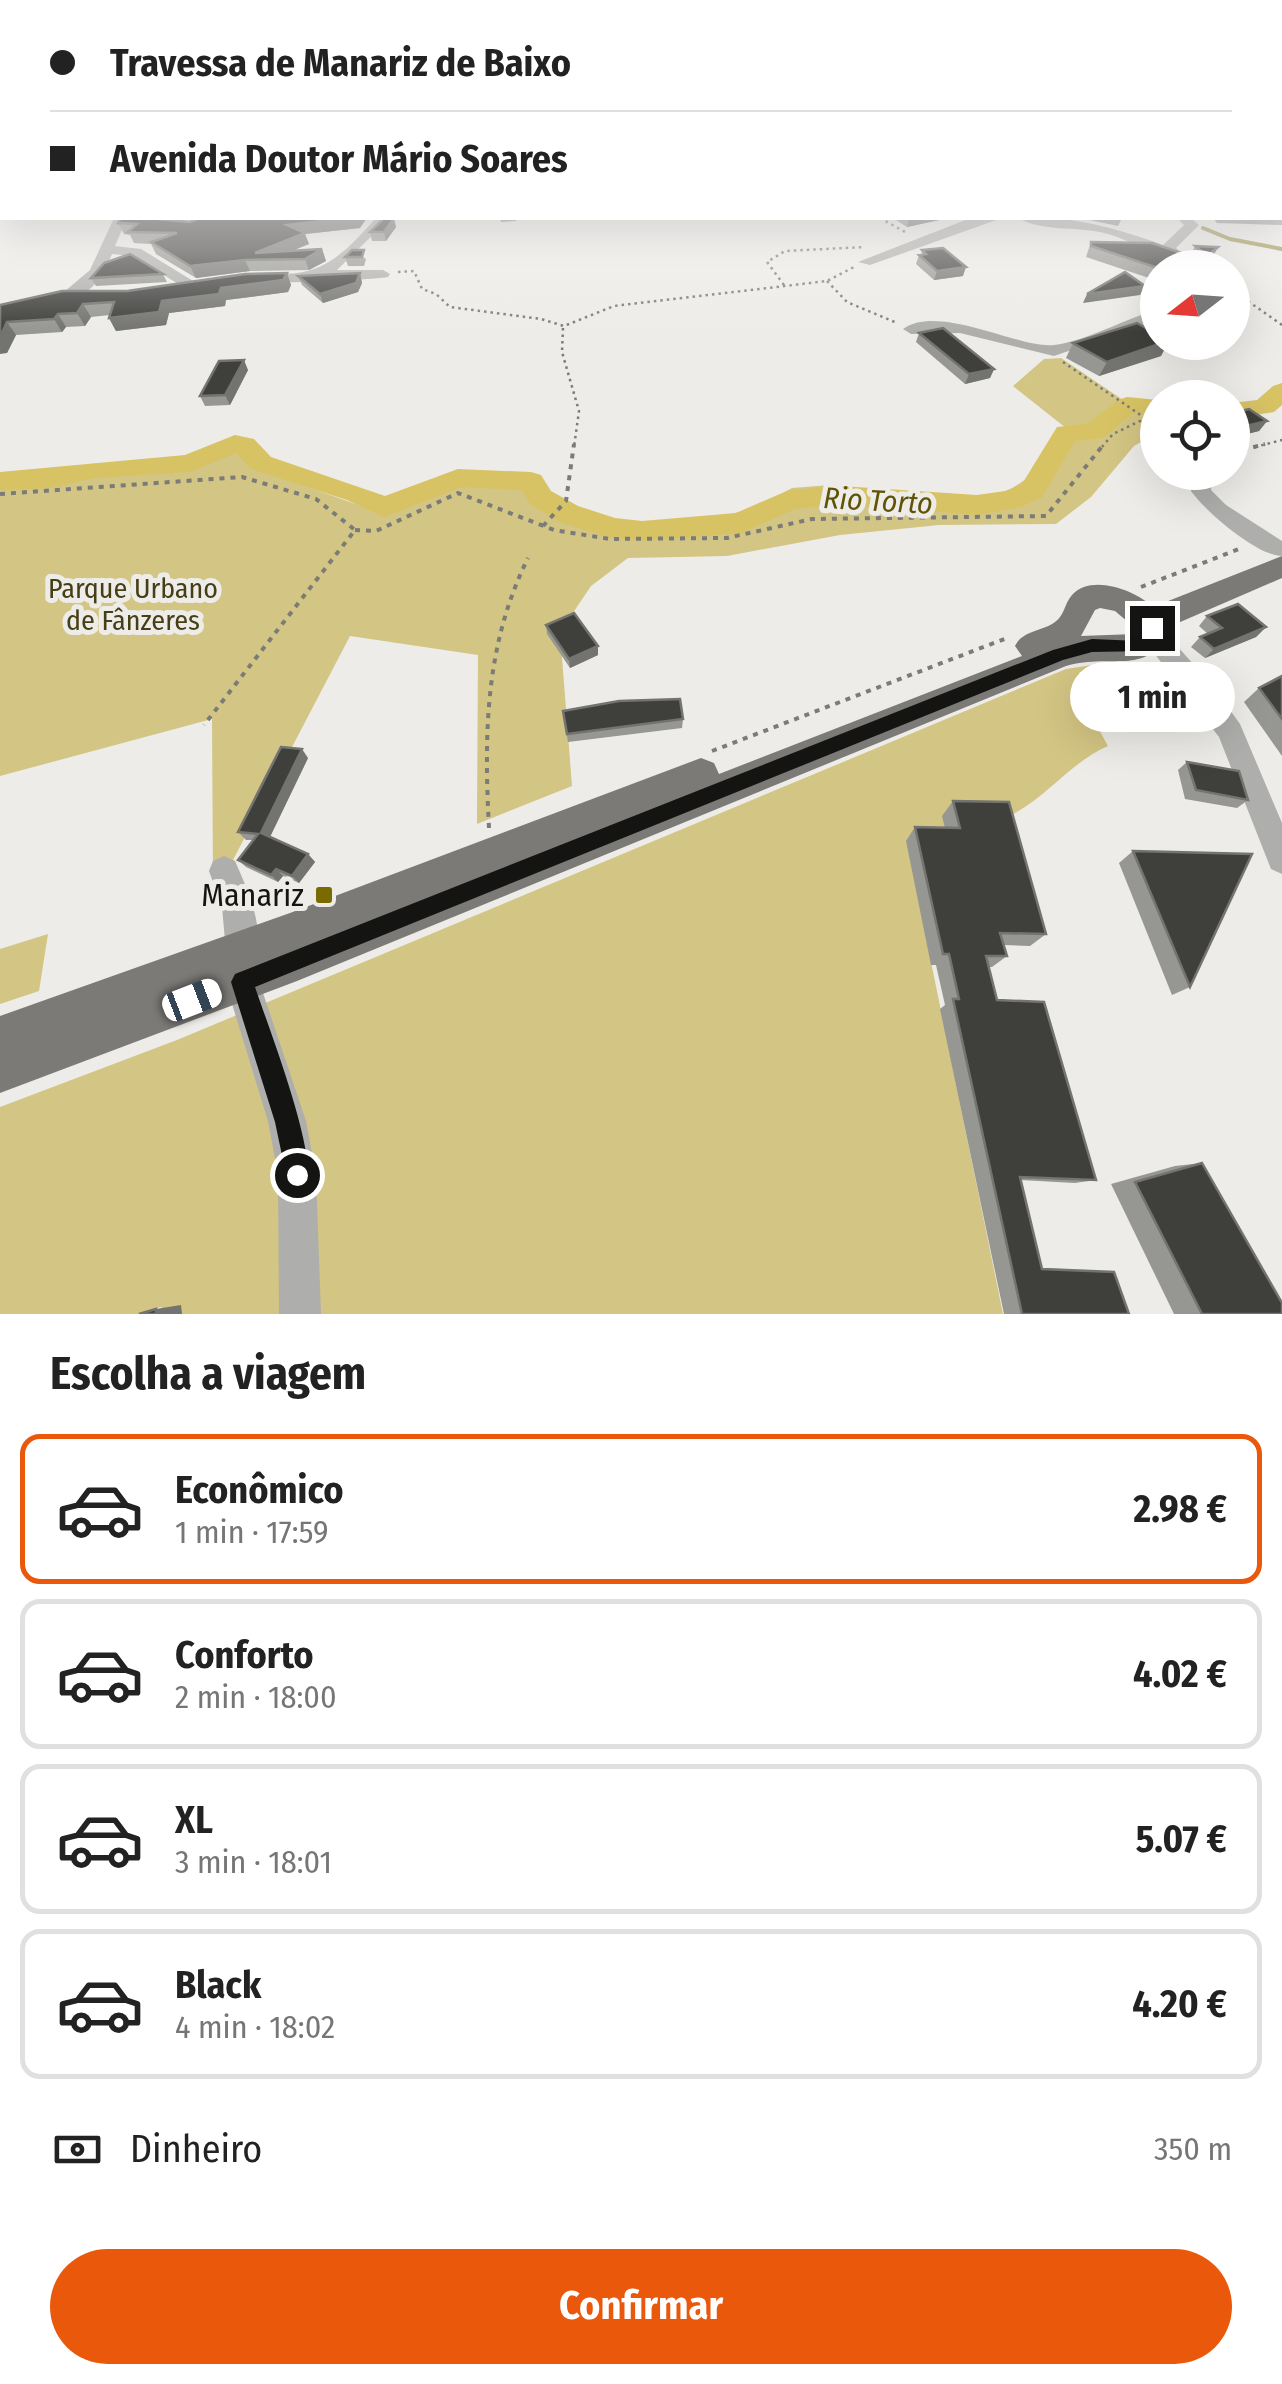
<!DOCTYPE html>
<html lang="pt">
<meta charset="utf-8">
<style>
body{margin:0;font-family:"Fira Sans Condensed",sans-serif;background:#f6f6f6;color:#222;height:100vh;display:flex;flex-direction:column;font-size:38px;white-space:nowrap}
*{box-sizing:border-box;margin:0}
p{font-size:32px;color:#767676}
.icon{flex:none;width:55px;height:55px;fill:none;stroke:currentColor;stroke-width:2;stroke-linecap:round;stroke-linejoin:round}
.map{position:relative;height:1314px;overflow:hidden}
.side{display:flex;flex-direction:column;background:#fff;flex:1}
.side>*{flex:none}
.top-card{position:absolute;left:0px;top:0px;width:1282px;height:220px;box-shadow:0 10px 40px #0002;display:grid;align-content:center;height:220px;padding:0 50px;background:#fff}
.needle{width:65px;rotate:253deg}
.fabs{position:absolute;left:1140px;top:250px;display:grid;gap:20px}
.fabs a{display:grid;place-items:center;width:110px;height:110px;border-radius:50%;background:#fff;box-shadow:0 10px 40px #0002;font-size:50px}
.end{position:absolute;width:45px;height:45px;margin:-22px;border:12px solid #141412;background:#fff;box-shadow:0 0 0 5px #fff}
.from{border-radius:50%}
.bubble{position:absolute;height:70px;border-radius:35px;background:#fff;box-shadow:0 10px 40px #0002;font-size:32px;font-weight:700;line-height:70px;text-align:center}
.car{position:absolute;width:30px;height:60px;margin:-30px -15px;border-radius:12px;box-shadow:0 0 8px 2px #0007;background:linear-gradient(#fff 24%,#345 0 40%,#fff 0 76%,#345 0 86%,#fff 0)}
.top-card b{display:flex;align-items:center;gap:35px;height:95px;font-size:38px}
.top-card b+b{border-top:2px solid #e0e0e0}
.top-card i{width:25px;height:25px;background:#222}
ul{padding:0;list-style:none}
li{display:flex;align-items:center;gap:30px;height:150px;margin:0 20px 15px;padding:0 30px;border:5px solid #e0e0e0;border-radius:20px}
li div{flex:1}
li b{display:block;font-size:38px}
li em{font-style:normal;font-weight:700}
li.on{border-color:#ea580c}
li>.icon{width:90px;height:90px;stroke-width:1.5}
h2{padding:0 50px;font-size:45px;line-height:120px}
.pay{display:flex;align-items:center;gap:25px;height:110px;padding:0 50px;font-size:38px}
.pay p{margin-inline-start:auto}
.cta{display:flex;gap:20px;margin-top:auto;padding:20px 50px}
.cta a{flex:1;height:115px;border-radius:60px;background:#ea580c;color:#fff;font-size:40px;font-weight:700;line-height:115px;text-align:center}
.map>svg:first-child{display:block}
</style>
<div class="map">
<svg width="1282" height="1314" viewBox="0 0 1282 1314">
<rect width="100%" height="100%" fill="#edece8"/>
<!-- green -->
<g fill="#d3c583">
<path d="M1061,358L1157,423V433L1134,446L1091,497L1056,524L939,525L840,535L727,556L628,558L591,586L560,632L572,786L477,824L478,655L350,636L233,860L235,869L213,881L212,719L0,776V487H28L72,477L195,468L224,452L237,449L257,469L381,513L462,483L524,488L592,515L631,524L711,519L759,507L792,488L830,485L930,496L1002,495L1026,479L1066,428L1013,386L1044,359Z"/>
<path d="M1112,662L1091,715L1108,746C1078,759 1058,783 1032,802C994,829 954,844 910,859L1003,1314H166L161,1307L138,1314H0V1107L177,1040L1066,669Z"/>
<path d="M48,934L39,991L0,1004V949Z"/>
</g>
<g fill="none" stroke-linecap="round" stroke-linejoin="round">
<!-- stream -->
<path stroke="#9c8e4b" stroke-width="4" d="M1203,228L1230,239L1282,249"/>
<!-- river -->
<g fill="#d7c364" fill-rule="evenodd">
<path d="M1282,383V405L1274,412L1232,419V403L1257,400L1273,386Z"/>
<path d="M1127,397L1158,400V416L1133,413L1103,438L1075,441L1042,497L1021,507L977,515L841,504L795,509L741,533L642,541L608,537L560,522L530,504L522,490L461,487L384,517L347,500L251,469L236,453L190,472L95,478L49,488L0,490V472L185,455L235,435L254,439L271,457L385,496L458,469L531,472L541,475L551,491L578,506L615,518L642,521L736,513L789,490L841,486L977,495L1005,491L1022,484L1057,427L1087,424L1118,400Z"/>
</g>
<!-- path-far1 -->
<g stroke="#7b7b78" stroke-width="2.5" stroke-dasharray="2.5 4" stroke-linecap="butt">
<path d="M880,218L907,233"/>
<path d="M398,272L414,271L422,289L436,294L450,307L541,319L564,326L614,306L827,281L854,267"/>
<path d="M827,281L847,302L897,323"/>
<path d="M784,285L767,262L785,251L865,247"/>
<path d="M1232,290L1282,325"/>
<path d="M563,328L562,352L579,411L574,447"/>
<path d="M1063,362L1158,427"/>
<path d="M1102,447L1113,434L1144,419"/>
<path d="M1255,447L1282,440"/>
</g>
<!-- path -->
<g stroke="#7b7b78" stroke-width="4" stroke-dasharray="5 6" stroke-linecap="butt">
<path d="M1232,453L1265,444"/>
<path d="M0,494L242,477L316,499L355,530L204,725"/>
<path d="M543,526L566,501L574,444"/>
<path d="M355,530L376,531L458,493L554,530L610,539L727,538L812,519L1046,516L1104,444"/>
<path d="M1141,587L1239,549"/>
<path d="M712,751L1007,638"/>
<path d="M489,828C484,733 485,645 528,558"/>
</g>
<!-- minor -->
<g fill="#aeaeac" fill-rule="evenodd">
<rect x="0" y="189" width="2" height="8"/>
<path d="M114,218H127L115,246L141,249L198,284V290H188L133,256L112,254C104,275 89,300 64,298V292L90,270Z"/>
<path d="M376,218H390L337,270H383L390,274L388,277C370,280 260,286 250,279C262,271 282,275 297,273C332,269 354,242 376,218Z"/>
<path d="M1002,218L870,265L858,262L968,219Z"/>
<path d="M1019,218C1070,215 1116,228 1163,245L1184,225L1177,218H1191L1199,225L1176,248L1199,268C1170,268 1135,240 1104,233C1078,226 1041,232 1019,218Z"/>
<path d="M1158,309V320L1054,356L960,333L911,334L903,329C939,303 1019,349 1054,345C1083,342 1128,318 1158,309Z"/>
<path d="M1193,472H1213L1211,490L1226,505L1282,541V556C1257,556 1205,511 1191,491Z"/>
<path d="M1152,626L1161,628L1212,685L1240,724L1282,823V874L1271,869L1219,737L1140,635L1143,628Z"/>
<path d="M224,856L235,861C248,891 267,931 254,964L247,966L254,969L259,981L306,1121L316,1175L321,1314H279L278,1175L268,1121L225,981L230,969L237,966L230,964L226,952L222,907L209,871L213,861Z"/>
</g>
<!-- major -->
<path fill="#7b7a77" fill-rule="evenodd" d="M1282,556V578L1171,626C1149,679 1115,652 1066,666L297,981L0,1093V1016L290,913L701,758L714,763L719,774L1022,656L1015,646C1023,630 1041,632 1055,622C1065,615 1064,604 1072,595C1092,573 1136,591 1153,607ZM1100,608L1115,611L1135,628V634L1081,636L1095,610Z"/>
</g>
<!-- wall -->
<g fill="#969692">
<path d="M1280,160L1282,161V225L1217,223L1213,218H1280Z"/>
<path d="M500,218H516V221L501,222Z"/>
<path d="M893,218H949L907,227Z"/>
<path d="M1080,218H1122L1118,226Z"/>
<path d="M190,222L360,228L305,234L309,244L292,251L322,249L326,261L309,270L250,271L196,278L156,254L151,244L134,243L130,235L124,234L118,223Z"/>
<path d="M396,227L386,241H372L370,232Z"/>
<path d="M1091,242L1192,257L1190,256L1195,246L1218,247L1213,256L1202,266L1199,264L1197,268H1158V281L1086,257Z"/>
<path d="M352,250L366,259L364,266H348L345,257Z"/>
<path d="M922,250L963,276L934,280L916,264L919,255H921Z"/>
<path d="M287,273L291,285L288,292L226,300L225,306L169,313L166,325L116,331L109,318L110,315L91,317L85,326L66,327L62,332L16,335L7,353L0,305Z"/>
<path d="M360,273L362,283L358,292L323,303L302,285L298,276Z"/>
<path d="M163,274L167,282L96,286L91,278Z"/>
<path d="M919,333L994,369L990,378L965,384L916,342Z"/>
<path d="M1168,342L1161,356L1099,376L1066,358L1073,343Z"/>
<path d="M248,370L230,405L205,406L200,396Z"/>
<path d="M1232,413L1267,421L1259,431L1235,437L1232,436Z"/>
<path d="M1207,616L1266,627L1256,637L1205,658L1191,647L1200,637L1208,634L1199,626Z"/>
<path d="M546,625L598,655L570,668L547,634Z"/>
<path d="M1282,676V756L1244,702L1259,688Z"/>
<path d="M563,711L683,719L682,728L568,742Z"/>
<path d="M308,758L270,837L308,854L315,862L299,883L283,876L278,882L246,867L238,860L253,840H246L238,832Z"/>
<path d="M1187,762L1248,800L1237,808L1185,799L1178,770Z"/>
<path d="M953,801L1046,934L1030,946L1004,945L1007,956L992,967H989L997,1000L1096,1180L1075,1183L1020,1180L1041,1268L1114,1272L1129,1314H1004L940,1009L945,1005L936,965H931L906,841L915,827L945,828L942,816Z"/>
<path d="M1133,851L1190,987L1172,995L1119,863Z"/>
<path d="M1202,1163L1282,1314H1174L1111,1184L1175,1166Z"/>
</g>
<!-- shaded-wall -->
<g fill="#737370">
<path d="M348,218H367L360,228L305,234L309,244L271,259L255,253L287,225Z"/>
<path d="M394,218L396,227L386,241L384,232Z"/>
<path d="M916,218H948L907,227L909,219Z"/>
<path d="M1218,247L1213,256L1202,266L1207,256Z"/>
<path d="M322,249L326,261L309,270L305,259Z"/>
<path d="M245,260L250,271L196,278L190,266Z"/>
<path d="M966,267L963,276L934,280L937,271Z"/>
<path d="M287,273L291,285L288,292L226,300L225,306L169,313L166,325L116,331L109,318L162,301Z"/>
<path d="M360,273L362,283L358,292L323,303L320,294Z"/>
<path d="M1145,286L1140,295L1083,303L1087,294Z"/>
<path d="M83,304L91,317L85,326L77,313Z"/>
<path d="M58,314L66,327L62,332L54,319Z"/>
<path d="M7,322L16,335L7,353L0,354V337Z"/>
<path d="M1165,342H1168L1161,356L1099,376L1107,362Z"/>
<path d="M244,360L248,370L230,405L225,395Z"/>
<path d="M994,369L990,378L965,384L969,374Z"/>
<path d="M1267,421L1259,431L1235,437L1242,427Z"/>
<path d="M1266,627L1256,637L1205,658L1214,649Z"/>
<path d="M598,646V655L570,668L569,659Z"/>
<path d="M302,749L308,758L268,841L261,833Z"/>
<path d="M308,854L315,862L299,883L292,876Z"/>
<path d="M276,869L283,876L278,882L271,875Z"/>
<path d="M181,1305L182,1314H156V1309Z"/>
</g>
<!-- building -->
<g fill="#3f3f3c" stroke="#737370" stroke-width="2.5">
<rect x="0" y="148" width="2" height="32"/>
<path d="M1280,160L1282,161V215H1280Z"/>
<path d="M121,218H148L190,222L200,218H348L287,225L305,233L255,253L322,249L305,259L245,260L190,266L151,242L177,233L128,232L137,224L118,223Z"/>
<path d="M384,218H394L384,232H370Z"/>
<path d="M1091,242L1152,243L1202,260L1193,268H1158L1091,246Z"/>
<path d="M1195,246L1218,247L1207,256Z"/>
<path d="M943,248L966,267L937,271L919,255L926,254L922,250Z"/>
<path d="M352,250H364L362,257H345Z"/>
<path d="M130,254L163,274L91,278L104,263Z"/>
<path d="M1125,272L1145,286L1087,294Z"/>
<path d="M287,273L283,280L221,288L219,294L162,301L159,312L109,318L114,302L83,304L77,313L58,314L54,319L7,322L0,337V305L62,291H127L245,274Z"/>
<path d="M360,273L356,283L320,294L298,276Z"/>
<path d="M1137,323L1158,335V342H1165L1107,362L1073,343Z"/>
<path d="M943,328L994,369L969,374L919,333Z"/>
<path d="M244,360L225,395L200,396L219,361Z"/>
<path d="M1249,409L1267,421L1242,427L1232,421V413Z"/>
<path d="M1238,604L1266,627L1214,649L1200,637L1222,628L1207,616Z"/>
<path d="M574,613L598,646L569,659L546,625Z"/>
<path d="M1282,676V719L1259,688Z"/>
<path d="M680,699L683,719L567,734L563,711L619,701Z"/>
<path d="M281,747L302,749L261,833L308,854L292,876L276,869L271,875L238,860L258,834L238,832Z"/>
<path d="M1187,762L1239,771L1248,800L1196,790Z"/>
<path d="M953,801L1009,802L1046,934L1000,933L1007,956H986L997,1000L1044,1002L1096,1180L1020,1177L1042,1269L1114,1272L1129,1314H1022L953,999H959L949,954H943L915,827L960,828Z"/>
<path d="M1133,851L1252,854L1190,987Z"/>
<path d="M1202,1163L1282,1303V1314H1202L1135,1182Z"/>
<path d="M156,1309V1314H139Z"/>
</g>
<!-- sky -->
<linearGradient id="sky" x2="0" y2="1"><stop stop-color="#a1bab3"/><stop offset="0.45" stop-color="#f7f6f5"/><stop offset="1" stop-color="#f7f6f5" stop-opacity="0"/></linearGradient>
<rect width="1282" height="332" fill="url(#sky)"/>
<!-- route -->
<path fill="#141412" d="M1152,622L1159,628L1156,642L1147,651L1092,652L1063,660L255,987C267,1023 318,1154 306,1184L297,1188L288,1184L275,1122L231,982L235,974L1053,650L1092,639L1139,641L1146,623Z"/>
<!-- markers -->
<rect fill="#7b6a01" stroke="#edece8" stroke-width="4" x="314" y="885" width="20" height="20" rx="5"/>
<g text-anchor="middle" stroke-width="10" stroke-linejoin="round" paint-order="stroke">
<!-- park labels -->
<g font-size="28" fill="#463e15" stroke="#edece8">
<text x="133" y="598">Parque Urbano<tspan x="133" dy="32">de Fânzeres</tspan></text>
</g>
<!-- water labels -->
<g font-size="30" font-style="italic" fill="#615306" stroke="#edece8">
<text transform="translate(878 501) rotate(3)" y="10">Rio Torto</text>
</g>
<!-- near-poi labels -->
<g font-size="32" fill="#141412" stroke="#edece8" text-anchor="end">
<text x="304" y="906">Manariz</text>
</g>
</g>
</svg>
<div class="fabs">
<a><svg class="needle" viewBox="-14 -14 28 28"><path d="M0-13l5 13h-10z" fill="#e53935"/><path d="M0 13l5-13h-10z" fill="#767676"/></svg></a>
<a><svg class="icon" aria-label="locate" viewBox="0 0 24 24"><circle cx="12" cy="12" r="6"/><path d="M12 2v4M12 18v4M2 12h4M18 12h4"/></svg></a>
</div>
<i class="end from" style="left:297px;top:1175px"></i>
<i class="end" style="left:1152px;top:628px"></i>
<div class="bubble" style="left:1070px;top:662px;width:165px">1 min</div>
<i class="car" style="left:192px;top:1000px;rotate:69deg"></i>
<div class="top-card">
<b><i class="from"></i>Travessa de Manariz de Baixo</b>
<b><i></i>Avenida Doutor Mário Soares</b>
</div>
</div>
<section class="side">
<h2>Escolha a viagem</h2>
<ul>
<li class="on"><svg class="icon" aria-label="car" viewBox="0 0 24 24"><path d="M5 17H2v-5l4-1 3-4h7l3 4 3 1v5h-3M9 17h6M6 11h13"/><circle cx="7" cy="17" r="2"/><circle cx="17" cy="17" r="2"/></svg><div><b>Econômico</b><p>1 min · 17:59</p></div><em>2.98 €</em></li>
<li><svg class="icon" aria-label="car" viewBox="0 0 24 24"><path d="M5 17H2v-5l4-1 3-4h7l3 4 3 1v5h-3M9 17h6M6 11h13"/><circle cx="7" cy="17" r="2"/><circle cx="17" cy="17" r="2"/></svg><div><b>Conforto</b><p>2 min · 18:00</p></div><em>4.02 €</em></li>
<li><svg class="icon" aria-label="car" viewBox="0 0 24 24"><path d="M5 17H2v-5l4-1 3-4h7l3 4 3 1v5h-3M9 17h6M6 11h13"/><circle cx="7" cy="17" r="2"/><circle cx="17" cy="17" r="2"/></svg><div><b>XL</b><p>3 min · 18:01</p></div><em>5.07 €</em></li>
<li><svg class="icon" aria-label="car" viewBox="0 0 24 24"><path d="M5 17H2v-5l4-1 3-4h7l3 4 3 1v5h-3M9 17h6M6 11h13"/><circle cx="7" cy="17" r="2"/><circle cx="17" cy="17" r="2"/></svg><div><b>Black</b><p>4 min · 18:02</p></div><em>4.20 €</em></li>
</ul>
<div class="pay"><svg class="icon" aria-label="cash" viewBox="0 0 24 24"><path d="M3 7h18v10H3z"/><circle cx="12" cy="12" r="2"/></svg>Dinheiro<p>350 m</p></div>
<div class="cta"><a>Confirmar</a></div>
</section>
